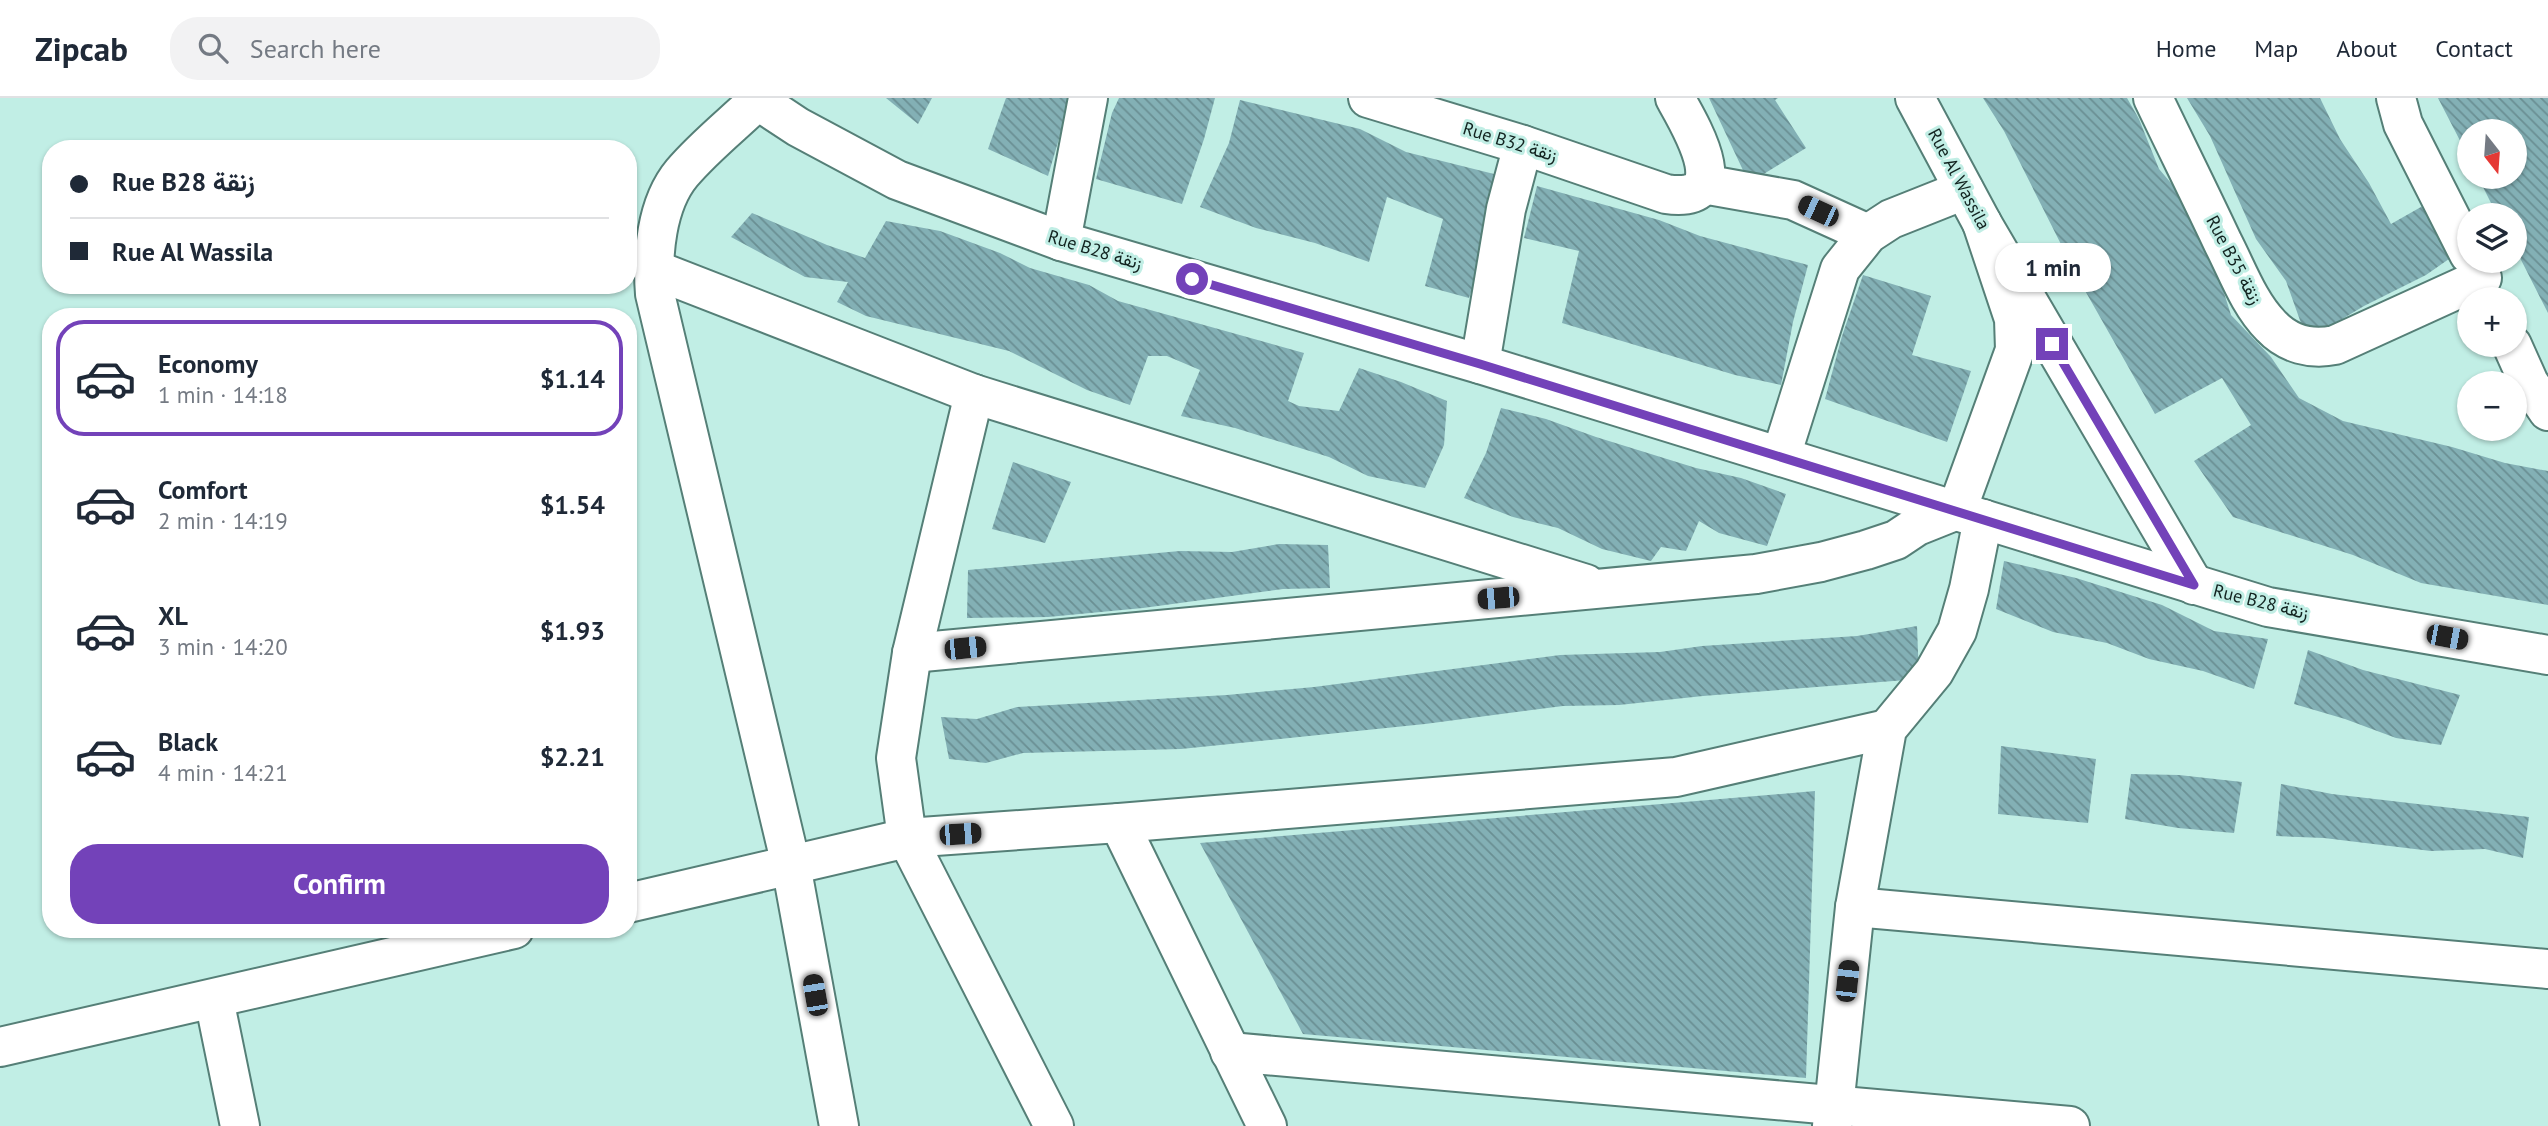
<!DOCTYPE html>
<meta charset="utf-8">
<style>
body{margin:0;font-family:"PT Sans",Vazirmatn,sans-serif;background:#f2f2f3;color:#1f2937;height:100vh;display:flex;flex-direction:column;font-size:26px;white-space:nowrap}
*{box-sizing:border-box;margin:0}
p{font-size:23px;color:#747a83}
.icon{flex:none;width:38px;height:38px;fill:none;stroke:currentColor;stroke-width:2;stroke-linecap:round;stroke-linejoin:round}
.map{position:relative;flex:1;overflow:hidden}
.sheet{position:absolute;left:42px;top:210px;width:595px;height:630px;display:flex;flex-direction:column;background:#fff;border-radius:28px;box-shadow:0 2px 5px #0004}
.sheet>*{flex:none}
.top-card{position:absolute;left:42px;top:42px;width:595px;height:154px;border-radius:28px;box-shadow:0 2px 5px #0004;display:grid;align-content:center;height:154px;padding:0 28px;background:#fff}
.needle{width:46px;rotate:163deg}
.buttons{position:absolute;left:2457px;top:21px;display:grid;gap:14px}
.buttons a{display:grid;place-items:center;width:70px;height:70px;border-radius:50%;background:#fff;box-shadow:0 2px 5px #0004;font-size:35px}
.end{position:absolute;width:32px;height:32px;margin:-16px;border:9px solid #7342b9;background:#fff;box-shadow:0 0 0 4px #fff}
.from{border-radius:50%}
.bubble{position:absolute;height:49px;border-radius:24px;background:#fff;box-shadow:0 2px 5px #0004;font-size:23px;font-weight:600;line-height:49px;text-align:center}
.car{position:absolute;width:21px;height:42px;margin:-21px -10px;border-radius:9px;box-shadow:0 0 5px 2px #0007;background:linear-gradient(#222 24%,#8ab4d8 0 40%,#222 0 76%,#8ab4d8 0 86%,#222 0)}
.top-card b{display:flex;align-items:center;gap:24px;height:66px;font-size:26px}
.top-card b+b{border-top:2px solid #e0e1e3}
.top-card i{width:18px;height:18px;background:#1f2937}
ul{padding:12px 0 0;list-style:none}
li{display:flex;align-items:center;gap:21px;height:116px;margin:0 14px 10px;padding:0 14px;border:4px solid transparent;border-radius:28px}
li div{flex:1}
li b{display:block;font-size:26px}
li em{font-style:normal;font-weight:600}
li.current{border-color:#7342b9}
li>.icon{width:63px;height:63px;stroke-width:1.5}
.button{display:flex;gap:14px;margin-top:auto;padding:14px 28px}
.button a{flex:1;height:80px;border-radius:28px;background:#7342b9;color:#fff;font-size:28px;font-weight:600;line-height:80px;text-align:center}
header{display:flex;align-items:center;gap:42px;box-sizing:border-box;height:98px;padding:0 35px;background:#fff;border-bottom:2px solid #e0e1e3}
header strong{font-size:33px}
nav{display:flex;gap:38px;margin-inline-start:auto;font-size:24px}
.search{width:490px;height:63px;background:#f2f2f3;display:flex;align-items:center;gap:18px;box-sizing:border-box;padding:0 24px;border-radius:28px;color:#747a83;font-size:26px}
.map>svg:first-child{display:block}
</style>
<header>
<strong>Zipcab</strong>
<div class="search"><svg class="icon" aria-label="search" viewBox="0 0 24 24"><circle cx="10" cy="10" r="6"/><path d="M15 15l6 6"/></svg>Search here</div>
<nav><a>Home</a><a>Map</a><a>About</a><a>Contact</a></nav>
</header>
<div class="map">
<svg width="2548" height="1028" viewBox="0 0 2548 1028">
<defs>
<pattern id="building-back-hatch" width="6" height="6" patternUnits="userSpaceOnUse" patternTransform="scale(1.75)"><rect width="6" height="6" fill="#83b0b5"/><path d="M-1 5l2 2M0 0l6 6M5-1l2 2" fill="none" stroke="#6a8f93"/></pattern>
</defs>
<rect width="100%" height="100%" fill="#c1eee5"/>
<!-- building -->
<g fill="url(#building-back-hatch)">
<path d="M886,0H932L918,26Z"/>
<path d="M1006,0H1071L1048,78L988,51Z"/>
<path d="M1119,0H1215L1204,41L1182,106L1096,81L1112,15Z"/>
<path d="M1709,0H1778L1775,2L1806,50L1749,85Z"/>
<path d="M1983,0H2127L2139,21L2159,71L2200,119L2231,217L2271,259L2299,300L2343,323L2452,349L2505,365L2548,373V507L2421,485L2353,457L2233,419L2194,363L2251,327L2222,280L2155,316L2079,182L2004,33Z"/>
<path d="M2187,0H2320L2340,41L2369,85L2391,126L2428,105L2459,154L2426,177L2364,208L2307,242L2286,183L2256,141L2210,38Z"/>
<path d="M2438,0H2548V215L2515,150V117H2497L2478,79H2515V33H2469V60Z"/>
<path d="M1240,2L1360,31L1406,54L1510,80L1469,200L1425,188L1443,121L1387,99L1369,164L1315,145L1256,130L1200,109L1229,45Z"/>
<path d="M1537,88L1659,122L1700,138L1808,167L1793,224L1781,287L1735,277L1562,225L1579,153L1524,140Z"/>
<path d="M752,115L827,147L865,160L886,123L940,133L1000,155L1030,170L1089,187L1118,203L1304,255L1288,303L1299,308L1339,313L1359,270L1401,284L1447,303L1444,347L1425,390L1368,378L1329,359L1235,330L1181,318L1200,272L1167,258H1148L1130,307L1087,292L1009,253L866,218L837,204L848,184L805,179L731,139Z"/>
<path d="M1863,177L1931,198L1912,257L1971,273L1947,344L1825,301L1842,238Z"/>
<path d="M1501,310L1546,321L1596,339L1696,370L1741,380L1786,396L1767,448L1719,435L1699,423L1686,453L1661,449L1651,463L1602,451L1558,430L1513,419L1464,400L1486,355Z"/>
<path d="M1013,364L1071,384L1045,445L992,431Z"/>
<path d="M1279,446L1328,447L1330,490L1283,491L1143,510L1048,519L967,520L968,472L1180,453L1232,454Z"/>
<path d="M2004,463L2076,480L2162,507L2214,533L2268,541L2254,591L2203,573L2149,561L2107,545L2053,534L1996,511Z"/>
<path d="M1917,528L1919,581L1703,598L1619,607L1563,608L1425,626L1181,651L1023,655L986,665L949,661L941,619L977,621L1017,609L1227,597L1314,589L1560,557L1660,554L1702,548L1857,538Z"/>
<path d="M2308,552L2363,572L2460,597L2441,647L2396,640L2345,621L2294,606Z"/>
<path d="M2001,648L2096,661L2088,725L1998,716Z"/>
<path d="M2131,676L2179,677L2242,684L2234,735L2178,730L2125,721Z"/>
<path d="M2281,686L2332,696L2529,719L2523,760L2485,751L2431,753L2324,740L2276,738Z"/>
<path d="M1815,693L1806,980L1303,936L1200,745Z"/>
</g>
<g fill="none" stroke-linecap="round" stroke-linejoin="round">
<!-- minor casing -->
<g stroke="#557f77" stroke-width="42">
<g id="minor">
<path d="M754,0L798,29L897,82L1061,143L1480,266L2268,509L2548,557"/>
<path d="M1368,0L1523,47L1666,96C1738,107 1692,30 1675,0"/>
<path d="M1915,0L1982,125L2194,487"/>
<path d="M2153,0C2176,48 2200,96 2223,145C2237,172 2249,206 2271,228C2288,246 2311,252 2335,247L2482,180"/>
<path d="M2396,0L2403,26L2469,156"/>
<path d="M757,3C732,27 704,49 682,75C656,106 652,158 655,196L791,767L839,1028"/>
<path d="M1703,86L1793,102L1868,136"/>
<path d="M1061,143L1088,0"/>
<path d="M653,171L974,296L1586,486"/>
<path d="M2512,247L2529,285L2548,313"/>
<path d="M1480,266L1506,111L1523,47"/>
<path d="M974,296L912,555L896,660L907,740L1054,1028"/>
<path d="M1781,358L1840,171L1868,136L1891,121L1964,92"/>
<path d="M912,555L1756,476L1821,464L1866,452L1896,442L1917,428L1957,412L2015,252L2014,221L1982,125"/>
<path d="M1119,725L1267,1028"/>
<path d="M628,805L907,740L1119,725L1676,679L1887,631"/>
<path d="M1855,809L2548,871"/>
<path d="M214,901L240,1028"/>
<path d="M0,949L514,831"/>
<path d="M1230,954L2070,1028"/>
<path d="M1832,1028L1855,809L1887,631L1934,574L1957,533L1969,491L1983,421"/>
</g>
</g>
<!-- minor -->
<use href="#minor" stroke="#fff" stroke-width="38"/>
</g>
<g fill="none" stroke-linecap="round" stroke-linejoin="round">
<!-- route -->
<path stroke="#7342b9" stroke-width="9" d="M1192,181L1480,266L2194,487L2052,246"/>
</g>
<g text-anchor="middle" stroke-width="6" stroke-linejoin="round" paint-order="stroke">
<!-- street labels -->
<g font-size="18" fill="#122320" stroke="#c1eee5">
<text transform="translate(1510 44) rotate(17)" y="6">Rue B32 زنقة</text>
<text transform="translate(1959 81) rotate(62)" y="6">Rue Al Wassila</text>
<text transform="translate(1095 152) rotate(17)" y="6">Rue B28 زنقة</text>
<text transform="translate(2234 162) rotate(62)" y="6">Rue B35 زنقة</text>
<text transform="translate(2261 504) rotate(14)" y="6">Rue B28 زنقة</text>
</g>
</g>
</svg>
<div class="buttons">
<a><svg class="needle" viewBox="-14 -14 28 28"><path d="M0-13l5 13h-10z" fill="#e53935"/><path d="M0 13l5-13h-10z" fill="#747a83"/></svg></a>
<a><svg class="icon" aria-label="layers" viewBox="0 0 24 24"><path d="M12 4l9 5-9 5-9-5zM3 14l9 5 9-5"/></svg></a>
<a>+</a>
<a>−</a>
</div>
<i class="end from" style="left:1192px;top:181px"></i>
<i class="end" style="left:2052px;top:246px"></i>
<div class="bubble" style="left:1995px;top:145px;width:116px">1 min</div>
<i class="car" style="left:1818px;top:113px;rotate:295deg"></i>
<i class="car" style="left:1498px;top:500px;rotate:265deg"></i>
<i class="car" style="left:2447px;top:539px;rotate:101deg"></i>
<i class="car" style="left:965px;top:550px;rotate:84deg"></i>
<i class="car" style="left:960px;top:736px;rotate:86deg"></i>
<i class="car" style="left:1847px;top:883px;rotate:6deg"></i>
<i class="car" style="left:815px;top:897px;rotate:350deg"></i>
<div class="top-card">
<b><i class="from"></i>Rue B28 زنقة</b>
<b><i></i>Rue Al Wassila</b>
</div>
<section class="sheet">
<ul>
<li class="current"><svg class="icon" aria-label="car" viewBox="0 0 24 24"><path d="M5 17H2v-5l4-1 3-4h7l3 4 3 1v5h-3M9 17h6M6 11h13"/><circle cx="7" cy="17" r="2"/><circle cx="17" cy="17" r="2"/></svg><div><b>Economy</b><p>1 min · 14:18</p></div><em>$1.14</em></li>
<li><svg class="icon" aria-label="car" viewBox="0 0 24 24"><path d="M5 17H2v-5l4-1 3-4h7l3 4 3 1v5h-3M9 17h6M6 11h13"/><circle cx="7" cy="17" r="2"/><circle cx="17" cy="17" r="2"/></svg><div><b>Comfort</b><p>2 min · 14:19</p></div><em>$1.54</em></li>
<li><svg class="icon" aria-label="car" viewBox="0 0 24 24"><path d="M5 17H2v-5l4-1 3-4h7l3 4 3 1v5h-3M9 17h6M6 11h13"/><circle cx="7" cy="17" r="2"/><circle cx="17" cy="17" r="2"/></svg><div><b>XL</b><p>3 min · 14:20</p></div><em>$1.93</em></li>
<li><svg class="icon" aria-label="car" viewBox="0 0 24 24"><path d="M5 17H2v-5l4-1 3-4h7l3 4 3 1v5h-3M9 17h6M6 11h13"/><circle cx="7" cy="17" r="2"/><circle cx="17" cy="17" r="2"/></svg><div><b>Black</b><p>4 min · 14:21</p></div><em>$2.21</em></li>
</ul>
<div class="button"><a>Confirm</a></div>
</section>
</div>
